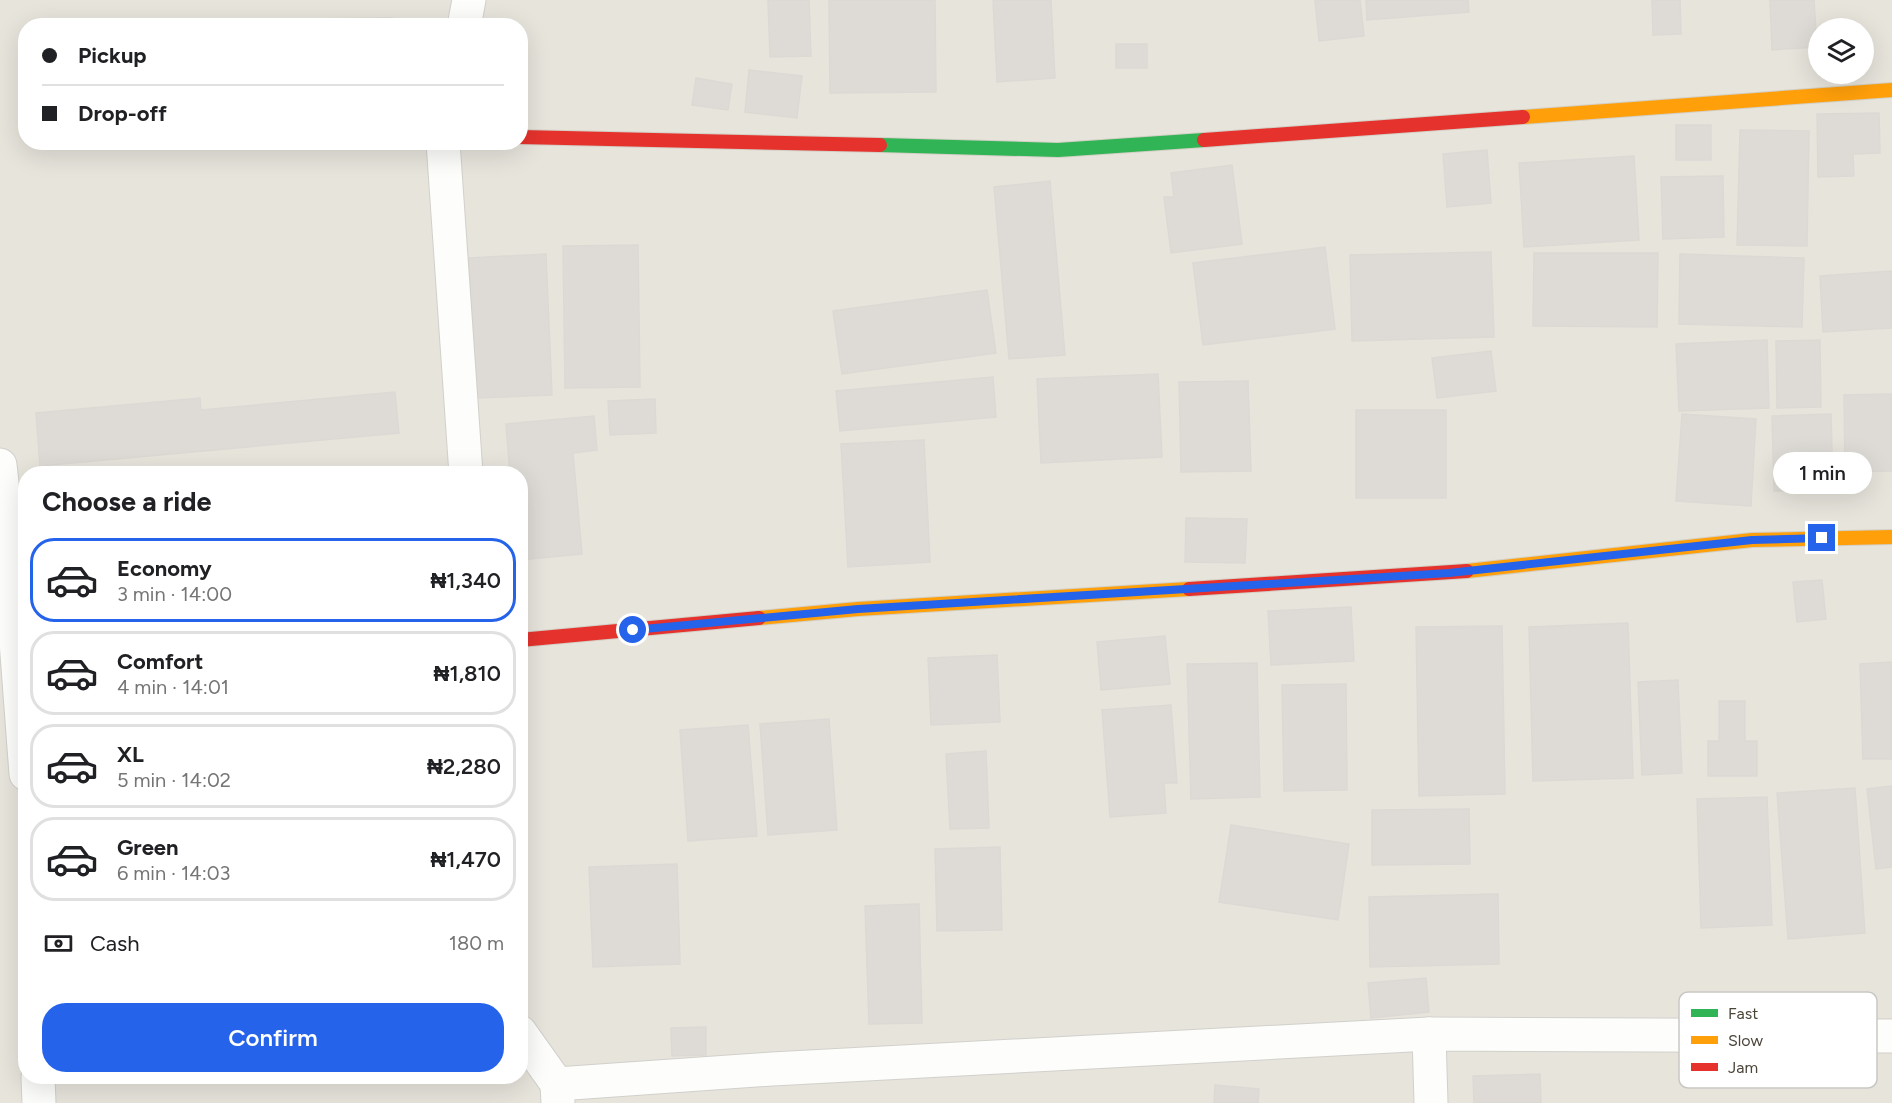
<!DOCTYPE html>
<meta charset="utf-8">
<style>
body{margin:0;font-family:Figtree,sans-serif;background:#f6f6f6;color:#202124;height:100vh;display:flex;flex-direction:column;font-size:22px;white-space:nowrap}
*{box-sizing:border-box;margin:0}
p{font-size:20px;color:#757577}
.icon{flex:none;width:33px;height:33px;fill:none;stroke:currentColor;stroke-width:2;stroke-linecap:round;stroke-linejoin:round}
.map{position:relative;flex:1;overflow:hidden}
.drawer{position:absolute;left:18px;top:466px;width:510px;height:618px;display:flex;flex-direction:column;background:#fff;border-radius:24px;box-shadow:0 6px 24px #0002}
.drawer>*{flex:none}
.guide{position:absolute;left:18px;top:18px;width:510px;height:132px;border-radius:24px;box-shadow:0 6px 24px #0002;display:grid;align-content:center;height:132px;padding:0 24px;background:#fff}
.controls{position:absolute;left:1808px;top:18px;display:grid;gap:12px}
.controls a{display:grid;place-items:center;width:66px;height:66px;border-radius:50%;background:#fff;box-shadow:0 6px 24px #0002;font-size:30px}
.end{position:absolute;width:27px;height:27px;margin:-14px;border:8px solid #2563eb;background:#fff;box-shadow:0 0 0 3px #fff}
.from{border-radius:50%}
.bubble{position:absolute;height:42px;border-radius:21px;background:#fff;box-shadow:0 6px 24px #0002;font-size:20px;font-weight:600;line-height:42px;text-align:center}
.guide b{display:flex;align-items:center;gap:21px;height:57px;font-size:22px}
.guide b+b{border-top:2px solid #e0e0e0}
.guide i{width:15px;height:15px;background:#202124}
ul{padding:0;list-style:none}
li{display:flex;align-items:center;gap:18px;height:84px;margin:0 12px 9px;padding:0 12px;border:3px solid #e0e0e0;border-radius:24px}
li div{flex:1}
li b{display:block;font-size:22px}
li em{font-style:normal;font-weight:600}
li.on{border-color:#2563eb}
li>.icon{width:54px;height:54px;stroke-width:1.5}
h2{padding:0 24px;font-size:27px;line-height:72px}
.pay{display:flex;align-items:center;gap:15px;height:66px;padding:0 24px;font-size:22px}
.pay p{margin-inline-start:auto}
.primary-button{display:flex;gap:12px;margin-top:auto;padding:12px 24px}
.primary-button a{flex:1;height:69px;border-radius:24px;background:#2563eb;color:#fff;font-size:24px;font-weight:600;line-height:69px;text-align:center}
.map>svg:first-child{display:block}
</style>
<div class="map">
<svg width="1892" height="1103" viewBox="0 0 1892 1103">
<rect width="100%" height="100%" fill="#f4f2ee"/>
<!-- residential -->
<path fill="#e7e4dc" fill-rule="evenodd" d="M0,0H1892V1103H0ZM26,26H520V142H26ZM1818,28H1863V74H1818ZM26,474H520V1077H26Z"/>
<!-- building -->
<g fill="#dedbd6" stroke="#dcd9d4" stroke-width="1.5">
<path d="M768,0H809L811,56L770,57Z"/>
<path d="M829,0H935L936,92L830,93Z"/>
<path d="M993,0H1051L1055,78L997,82Z"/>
<path d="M1315,0H1360L1364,36L1319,41Z"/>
<path d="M1366,0H1468L1469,12L1367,20Z"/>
<path d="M1652,0H1680L1681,34L1653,35Z"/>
<path d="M1770,0H1814L1817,47L1772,50Z"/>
<path d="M392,18V26H305V19Z"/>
<rect x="1116" y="44" width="31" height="24"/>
<path d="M749,70L802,76L797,118L745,112Z"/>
<path d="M696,78L732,84L728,110L692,105Z"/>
<path d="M1879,113L1880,153L1853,154L1854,176L1818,177L1817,114Z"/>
<rect x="1676" y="125" width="35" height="35"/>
<path d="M1740,130L1809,131L1807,246L1737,245Z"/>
<path d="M1487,150L1491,203L1447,207L1443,154Z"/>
<path d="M1634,156L1639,240L1524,247L1519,163Z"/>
<path d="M1232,165L1242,244L1171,253L1164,197H1174L1171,173Z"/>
<path d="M1723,176L1724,237L1663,239L1661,177Z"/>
<path d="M1050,181L1065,355L1009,359L994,187Z"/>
<path d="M638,245L640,387L565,388L563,246Z"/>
<path d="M1325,247L1335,329L1203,345L1193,263Z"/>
<path d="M1491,252L1494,337L1352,341L1350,255Z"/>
<path d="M1534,253H1658L1657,327L1533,326Z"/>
<path d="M546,254L552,395L475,398L469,258Z"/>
<path d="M1680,254L1804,258L1802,327L1679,324Z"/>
<path d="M1892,271V328L1823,332L1820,276Z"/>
<path d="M987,290L996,353L842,374L833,311Z"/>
<path d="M1767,340L1769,408L1679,411L1676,344Z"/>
<path d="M1820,340L1821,407L1777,408L1776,341Z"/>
<path d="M1491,351L1496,391L1437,398L1432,358Z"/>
<path d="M1158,374L1162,457L1041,463L1037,379Z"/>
<path d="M993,377L996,417L840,431L836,391Z"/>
<path d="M1248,381L1251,471L1181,472L1179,382Z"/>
<path d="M395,392L399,433L40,466L36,413L200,398L201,410Z"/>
<path d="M1892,394V471L1845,472L1844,395Z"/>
<path d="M655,399L656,433L610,435L608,401Z"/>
<rect x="1356" y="410" width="90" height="88"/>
<path d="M1682,414L1756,419L1751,506L1676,501Z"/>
<path d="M1831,414L1833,490L1774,491L1772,416Z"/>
<path d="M594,416L597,450L573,453L582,554L520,560V474H510L506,424Z"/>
<path d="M924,440L930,562L848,567L841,444Z"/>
<path d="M1186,518L1247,519L1245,563L1185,562Z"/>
<path d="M1822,580L1826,619L1797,622L1793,582Z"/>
<path d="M1351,607L1354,661L1271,665L1268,611Z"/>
<path d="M1628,623L1633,778L1533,781L1529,627Z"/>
<path d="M1502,626L1505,794L1419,796L1416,627Z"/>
<path d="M1165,636L1170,684L1101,690L1097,642Z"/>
<path d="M997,655L1000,722L931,725L928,658Z"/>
<path d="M1892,662V759H1863L1860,664Z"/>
<path d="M1257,663L1260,797L1191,799L1187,664Z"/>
<path d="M1678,680L1682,773L1642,775L1638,682Z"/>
<path d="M1346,684L1347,790L1284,791L1282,685Z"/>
<path d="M1719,701H1745V741H1757V776H1708V741H1719Z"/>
<path d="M1171,705L1177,783H1164L1166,813L1110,817L1102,710Z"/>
<path d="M829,719L837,830L768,835L760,724Z"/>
<path d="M748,725L757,836L688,841L680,730Z"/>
<path d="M986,751L989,828L950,829L946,754Z"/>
<path d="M1892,786V867L1876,869L1867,789Z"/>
<path d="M1855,788L1865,933L1788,939L1777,793Z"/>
<path d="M1767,797L1772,925L1701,928L1697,799Z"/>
<path d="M1469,809L1470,864L1372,865V810Z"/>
<path d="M1231,825L1349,844L1338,920L1219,902Z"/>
<path d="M1000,847L1002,930L937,931L935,849Z"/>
<path d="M677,864L680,964L593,967L589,867Z"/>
<path d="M1498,894L1499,964L1370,967L1369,897Z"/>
<path d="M919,904L922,1023L869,1024L865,906Z"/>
<path d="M1426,978L1429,1012L1371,1018L1368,983Z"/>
<path d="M706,1027V1055L672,1056L671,1028Z"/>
<path d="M1540,1074L1541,1103H1474L1473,1076Z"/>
<path d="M1215,1085L1259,1089L1258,1103H1214Z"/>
</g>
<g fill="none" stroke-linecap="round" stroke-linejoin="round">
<!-- street casing -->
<g stroke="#d2d0cb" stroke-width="35">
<g id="street">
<path d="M464,26L469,0"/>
<path d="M443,142L466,474"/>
<path d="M0,465L9,547L26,774"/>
<path d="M520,1032L557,1084L558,1103"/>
<path d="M1429,1034L1431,1103"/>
<path d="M38,1077L39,1103"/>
<path d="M557,1084L772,1069L1429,1034L1892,1036"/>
</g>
</g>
<!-- fast casing -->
<g stroke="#d3cfc5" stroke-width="16">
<path id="fast" d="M880,145L1058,150L1204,140"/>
</g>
<!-- slow casing -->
<g stroke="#d3cfc5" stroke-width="16">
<g id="slow">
<path d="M1523,117L1892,90"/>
<path d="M1467,571L1752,540L1892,537"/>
<path d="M759,618L858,609L1189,589"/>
</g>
</g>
<!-- jam casing -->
<g stroke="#d3cfc5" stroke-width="16">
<g id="jam">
<path d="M520,137L880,145"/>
<path d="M1204,140L1523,117"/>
<path d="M1189,589L1467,571"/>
<path d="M520,640L759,618"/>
</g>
</g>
<!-- street -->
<use href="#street" stroke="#fdfdfc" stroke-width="33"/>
<!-- fast -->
<use href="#fast" stroke="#30b455" stroke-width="14"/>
<!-- slow -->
<use href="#slow" stroke="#ff9f0a" stroke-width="14"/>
<!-- jam -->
<use href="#jam" stroke="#e5322d" stroke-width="14"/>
</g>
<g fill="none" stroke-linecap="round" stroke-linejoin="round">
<!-- route -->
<path stroke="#2563eb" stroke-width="8" d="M633,630L858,609L1449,573L1752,540L1822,538"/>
</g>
<!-- legend -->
<rect x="1679" y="992" width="198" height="96" rx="9" fill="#fff" stroke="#c9c7c4" stroke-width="1.5"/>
<rect x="1691" y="1009" width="27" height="8" fill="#30b455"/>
<rect x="1691" y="1036" width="27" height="8" fill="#ff9f0a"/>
<rect x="1691" y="1063" width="27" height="8" fill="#e5322d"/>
<g font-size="16" fill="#4b4439">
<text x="1728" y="1019">Fast</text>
<text x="1728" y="1046">Slow</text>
<text x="1728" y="1073">Jam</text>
</g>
</svg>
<div class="controls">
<a><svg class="icon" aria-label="layers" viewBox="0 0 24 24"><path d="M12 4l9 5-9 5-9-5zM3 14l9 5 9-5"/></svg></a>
</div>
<i class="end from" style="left:633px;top:630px"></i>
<i class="end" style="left:1822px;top:538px"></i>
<div class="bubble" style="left:1773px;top:452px;width:99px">1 min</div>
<div class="guide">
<b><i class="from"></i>Pickup</b>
<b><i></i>Drop-off</b>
</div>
<section class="drawer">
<h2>Choose a ride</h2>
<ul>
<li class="on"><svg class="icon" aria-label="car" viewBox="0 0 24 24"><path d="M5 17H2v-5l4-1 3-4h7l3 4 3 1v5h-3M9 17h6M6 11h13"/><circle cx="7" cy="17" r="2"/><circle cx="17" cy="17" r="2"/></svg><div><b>Economy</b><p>3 min · 14:00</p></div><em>₦1,340</em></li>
<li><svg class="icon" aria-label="car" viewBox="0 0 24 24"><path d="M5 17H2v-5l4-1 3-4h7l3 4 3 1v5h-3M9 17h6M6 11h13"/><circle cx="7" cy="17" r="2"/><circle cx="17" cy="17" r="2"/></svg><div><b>Comfort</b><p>4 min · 14:01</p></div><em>₦1,810</em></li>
<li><svg class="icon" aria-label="car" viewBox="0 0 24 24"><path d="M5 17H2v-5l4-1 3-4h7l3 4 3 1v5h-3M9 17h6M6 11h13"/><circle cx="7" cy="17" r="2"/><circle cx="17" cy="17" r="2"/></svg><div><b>XL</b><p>5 min · 14:02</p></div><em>₦2,280</em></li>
<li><svg class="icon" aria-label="car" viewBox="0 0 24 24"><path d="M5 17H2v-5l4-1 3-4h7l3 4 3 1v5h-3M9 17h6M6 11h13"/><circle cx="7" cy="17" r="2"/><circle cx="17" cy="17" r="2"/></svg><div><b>Green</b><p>6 min · 14:03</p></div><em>₦1,470</em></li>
</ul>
<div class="pay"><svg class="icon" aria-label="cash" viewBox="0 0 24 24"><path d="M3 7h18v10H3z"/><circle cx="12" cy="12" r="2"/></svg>Cash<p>180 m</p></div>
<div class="primary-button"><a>Confirm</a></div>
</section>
</div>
